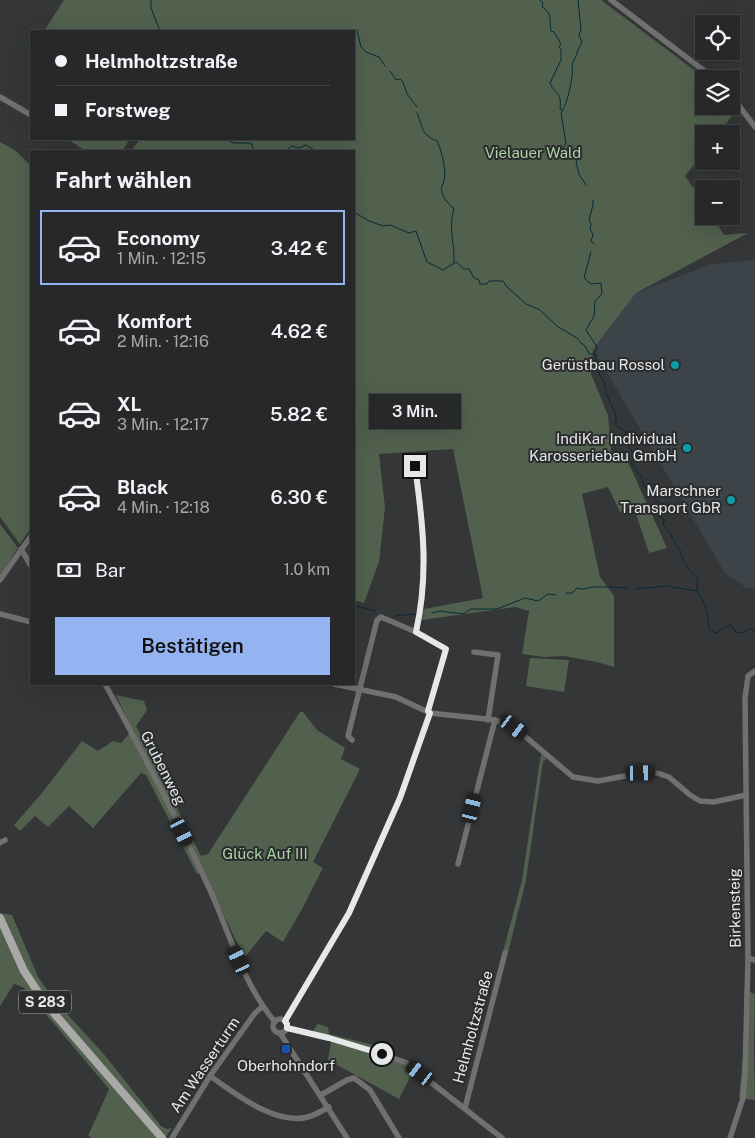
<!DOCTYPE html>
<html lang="de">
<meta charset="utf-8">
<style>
body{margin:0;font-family:"Public Sans",sans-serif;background:#2f3032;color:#f1f3f6;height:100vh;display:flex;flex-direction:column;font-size:19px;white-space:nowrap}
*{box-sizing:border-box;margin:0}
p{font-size:16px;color:#a4a6a8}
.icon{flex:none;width:28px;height:28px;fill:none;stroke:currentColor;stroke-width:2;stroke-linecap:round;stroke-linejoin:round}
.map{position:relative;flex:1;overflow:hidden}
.drawer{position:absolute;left:30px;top:150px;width:325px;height:535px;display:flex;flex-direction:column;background:#27282a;border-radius:0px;box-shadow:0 5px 20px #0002,0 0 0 1px #434447}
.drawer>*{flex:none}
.banner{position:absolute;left:30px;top:30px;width:325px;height:110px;border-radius:0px;box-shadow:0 5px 20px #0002,0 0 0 1px #434447;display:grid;align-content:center;height:110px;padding:0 25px;background:#27282a}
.controls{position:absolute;left:695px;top:15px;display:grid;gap:10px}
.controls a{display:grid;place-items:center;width:45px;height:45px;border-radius:0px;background:#27282a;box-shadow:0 5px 20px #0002,0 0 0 1px #434447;font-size:25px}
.end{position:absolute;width:22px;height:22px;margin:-11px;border:6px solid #e6e7e8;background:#111;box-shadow:0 0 0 2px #111}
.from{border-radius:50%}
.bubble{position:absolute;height:35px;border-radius:0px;background:#27282a;box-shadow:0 5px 20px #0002,0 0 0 1px #434447;font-size:16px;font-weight:600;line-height:35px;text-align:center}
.car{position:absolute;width:15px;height:30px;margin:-15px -8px;border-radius:6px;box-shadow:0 0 4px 1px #0007;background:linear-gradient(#222 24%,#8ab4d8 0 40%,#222 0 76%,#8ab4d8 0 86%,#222 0)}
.banner b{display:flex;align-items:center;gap:18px;height:48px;font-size:19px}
.banner b+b{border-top:1px solid #434447}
.banner i{width:12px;height:12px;background:#f1f3f6}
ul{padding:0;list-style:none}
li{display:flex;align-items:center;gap:15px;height:75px;margin:0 10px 8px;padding:0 15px;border:2px solid transparent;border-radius:0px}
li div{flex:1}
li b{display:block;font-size:19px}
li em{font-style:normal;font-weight:600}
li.active{border-color:#95b2f1}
li>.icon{width:45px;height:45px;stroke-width:1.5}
h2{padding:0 25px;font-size:22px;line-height:60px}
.pay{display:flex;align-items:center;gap:12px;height:55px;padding:0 25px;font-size:19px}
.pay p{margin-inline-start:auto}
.cta{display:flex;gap:10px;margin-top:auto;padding:10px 25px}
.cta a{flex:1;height:58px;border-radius:0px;background:#95b2f1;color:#111;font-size:20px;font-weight:600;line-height:58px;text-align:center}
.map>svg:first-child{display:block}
</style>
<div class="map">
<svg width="755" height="1138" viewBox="0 0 755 1138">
<rect width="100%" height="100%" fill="#343638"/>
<!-- built -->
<path fill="#3c4349" d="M755,260V589L745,587L725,573L593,349L636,293L711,264Z"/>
<!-- green -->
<g fill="#51614e">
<path d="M64,0H601L706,79H704V106H731L736,111L718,134H704V152L685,176L704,204V216H712L724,235L748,233L636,293L593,349L591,374L608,415L612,460L628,462L667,548L649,553L633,505L620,512L608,487L582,494L600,577L614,596V667L597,662L564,656L545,657L522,654L529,611L515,607L422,620L424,609L483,598L453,449L379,454L385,507L379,562L364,603L354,600V151H131L140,139H354V31H44Z"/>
<path d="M67,139H130L122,151H86Z"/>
<path d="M0,142L16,151L31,166V528L20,544L0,517Z"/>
<path d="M0,524L18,548L0,576Z"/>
<path d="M530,658L569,660L564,692L526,686Z"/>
<path d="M116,695L144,701L147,710L136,726L201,856L208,854L300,712H303L317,730L345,748L341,759L360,769L313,862L323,868L302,909L283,942L266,931L244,958L203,870L197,874L146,775L141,773L93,828L69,806L48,827L35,816L20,831L14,825L42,793L82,741L98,751L113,741L121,743L132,730Z"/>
<path d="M541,754L547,759L543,761L526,880L508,953L503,952L522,880Z"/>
<path d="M0,913L12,915L38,977L56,1002L103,1053L161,1126L167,1129L172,1128L165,1138H92L88,1136L109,1089L23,987L14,984L0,1006Z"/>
<path d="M744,990L755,994L754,1050L755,1100L739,1098L745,1037Z"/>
<path d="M318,1024L328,1027L329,1034L390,1049L387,1059L404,1064L413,1071L399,1099L328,1060L331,1042L329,1036L313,1031Z"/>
</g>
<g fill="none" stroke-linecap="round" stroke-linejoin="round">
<!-- stream -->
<g stroke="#052b37" stroke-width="1">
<path d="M151,0V8L160,31"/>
<path d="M540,0L543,3L542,7C553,14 549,20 551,31L554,32L561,44L559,47L561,50V60L550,83C555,96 562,90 560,109L562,110"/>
<path d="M578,0L581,29L579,35L582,42C577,49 577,57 572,64C574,75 568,103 561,113L566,143L563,149L568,153H571L579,157L576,162L579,174L586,185"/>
<path d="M357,30L361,47L366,52L379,57L385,66"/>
<path d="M28,41L31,45"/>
<path d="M390,71L396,80L400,79L403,82L407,94L417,107"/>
<path d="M417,113C423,127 421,135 437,141C441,148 447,172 444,181C443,185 440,187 442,192C443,199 449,204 454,209C448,227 455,244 454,262"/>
<path d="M225,139L234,143H251L254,151H257"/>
<path d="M286,151L292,146L299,148L306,145L313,149V151"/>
<path d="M593,200V205L589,220L591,224L590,229L593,235L591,241L594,244"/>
<path d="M354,203V207"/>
<path d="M354,212L369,221L383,226L390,225L409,233L416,231L427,262L443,270L456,262L464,269H469L474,278L479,280L480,284H487L489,281H503L507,287L526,304L540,310L557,326L577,338L581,343L585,346L589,354H595L600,376L604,382L607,396L616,414V425L626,432L623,438L636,457L632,461V465L635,467L637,473L641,475C645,491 649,496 663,505L659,513L661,517L664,520L663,524C665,529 669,531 671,535C674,540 675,545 680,550C682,560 690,572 698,579L697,591C705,600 709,618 709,629L716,633L724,627L731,625C736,629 731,632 742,633L750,628L755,632"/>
<path d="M591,252L584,278L591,284L601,283L602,294L595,301L594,316L586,330L597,347L595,353"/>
<path d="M635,589L667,586L697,591"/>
<path d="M566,593H572L577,588C585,591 590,586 597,587C606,587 616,587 626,588"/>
<path d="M354,605L375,611"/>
<path d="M432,613L440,611L463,614L471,609H497L525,598L538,601L548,594L556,595"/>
<path d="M395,616L416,614"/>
</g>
<!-- minor -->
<g stroke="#71706f" stroke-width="5.5">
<path d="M611,0L715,79"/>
<path d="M731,95L755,127"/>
<path d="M0,97L31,115"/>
<path d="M415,466C423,524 429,574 416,632"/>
<path d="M21,549L31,566"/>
<path d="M0,580L31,536"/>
<path d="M0,614L31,622"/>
<path d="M474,652L498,655L488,720"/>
<path d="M105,684C142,751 178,820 210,890C230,934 243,984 275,1022"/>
<path d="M334,684L396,697L430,713L495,720L514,727L573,777L598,781L641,773H657L669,777L690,795L700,801L714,802L746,795"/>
<path d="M352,740L348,736L377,620L381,617L416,632L446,649L428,711"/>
<path d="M0,843L5,840"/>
<path d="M458,864L495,720"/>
<path d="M748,958L755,960"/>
<circle cx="280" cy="1026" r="7"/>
<path d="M285,1021L349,913L400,798L430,713"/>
<path d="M287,1028L329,1038L405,1062L502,1138"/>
<path d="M280,1033L347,1138"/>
<path d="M210,1076C235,1093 275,1126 308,1117C315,1115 322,1111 329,1107"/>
<path d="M321,1095L347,1080L354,1078L370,1090L399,1138"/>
<path d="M465,1108L505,953"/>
<path d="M172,1138L210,1076L255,1013L262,1007"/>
<path d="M730,1138L743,1098L745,1075L748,958L745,698L748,676L755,671"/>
</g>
<!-- major -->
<path stroke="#aba9a7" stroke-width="8" d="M0,918L24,971L46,1004L162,1138"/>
</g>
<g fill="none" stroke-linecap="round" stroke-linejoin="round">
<!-- route -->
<path stroke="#e6e7e8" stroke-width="6" d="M382,1054L329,1038L287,1028V1024L285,1021L349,913L400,798L430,713L428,711L446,649L416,632C429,574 423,524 415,466"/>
</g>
<!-- markers -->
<g fill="#0f9aa8" stroke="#2a2c2e" stroke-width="2">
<circle cx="675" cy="365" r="5"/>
<circle cx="687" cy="448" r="5"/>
<circle cx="731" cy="500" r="5"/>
</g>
<rect fill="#1a4fb4" stroke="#2a2c2e" stroke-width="2" x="281" y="1044" width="10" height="10" rx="2.5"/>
<g text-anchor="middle" stroke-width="4" stroke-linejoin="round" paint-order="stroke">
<!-- shield labels -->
<rect fill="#2a2c2e" stroke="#aeafb0" stroke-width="1" x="19" y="990.5" width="52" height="23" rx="4"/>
<g font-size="14" font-weight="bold" fill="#e6e7e8">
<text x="45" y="1007">S 283</text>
</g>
<!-- park labels -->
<g font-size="15" fill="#abd3a6" stroke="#2a2c2e">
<text x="533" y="158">Vielauer Wald</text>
<text x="265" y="859">Glück Auf III</text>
</g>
<!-- poi labels -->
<g font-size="15" fill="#e6e7e8" stroke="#2a2c2e" text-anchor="end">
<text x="665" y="370">Gerüstbau Rossol</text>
<text x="677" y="444">IndiKar Individual<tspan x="677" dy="17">Karosseriebau GmbH</tspan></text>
<text x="721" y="496">Marschner<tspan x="721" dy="17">Transport GbR</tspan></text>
<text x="286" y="1071" text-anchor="middle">Oberhohndorf</text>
</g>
<!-- street labels -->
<g font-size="15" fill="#e6e7e8" stroke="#2a2c2e">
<text transform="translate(163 768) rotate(63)" y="5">Grubenweg</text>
<text transform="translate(735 908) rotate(-91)" y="5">Birkensteig</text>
<text transform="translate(473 1027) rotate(-75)" y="5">Helmholtzstraße</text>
<text transform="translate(205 1065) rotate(-56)" y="5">Am Wasserturm</text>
</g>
</g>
</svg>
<div class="controls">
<a><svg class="icon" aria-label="locate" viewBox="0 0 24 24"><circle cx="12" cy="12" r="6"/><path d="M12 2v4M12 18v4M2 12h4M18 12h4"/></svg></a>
<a><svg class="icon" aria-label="layers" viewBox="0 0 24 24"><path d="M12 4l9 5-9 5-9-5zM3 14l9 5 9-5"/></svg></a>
<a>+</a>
<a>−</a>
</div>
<i class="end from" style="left:382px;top:1054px"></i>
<i class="end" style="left:415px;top:466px"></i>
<div class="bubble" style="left:369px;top:394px;width:92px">3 Min.</div>
<i class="car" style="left:514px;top:727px;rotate:127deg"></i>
<i class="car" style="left:641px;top:773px;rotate:89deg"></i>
<i class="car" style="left:472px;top:808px;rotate:14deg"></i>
<i class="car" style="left:182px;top:832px;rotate:153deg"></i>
<i class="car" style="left:239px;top:960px;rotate:335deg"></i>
<i class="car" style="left:420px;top:1073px;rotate:307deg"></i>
<div class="banner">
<b><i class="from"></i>Helmholtzstraße</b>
<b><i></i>Forstweg</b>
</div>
<section class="drawer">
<h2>Fahrt wählen</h2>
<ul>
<li class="active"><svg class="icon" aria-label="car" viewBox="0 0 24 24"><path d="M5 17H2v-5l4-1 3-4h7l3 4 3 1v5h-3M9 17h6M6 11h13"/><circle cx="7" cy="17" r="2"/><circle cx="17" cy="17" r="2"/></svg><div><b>Economy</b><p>1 Min. · 12:15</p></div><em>3.42 €</em></li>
<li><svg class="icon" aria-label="car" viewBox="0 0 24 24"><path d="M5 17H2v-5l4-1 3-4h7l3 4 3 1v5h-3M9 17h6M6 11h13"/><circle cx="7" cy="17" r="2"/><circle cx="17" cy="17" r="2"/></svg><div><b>Komfort</b><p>2 Min. · 12:16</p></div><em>4.62 €</em></li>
<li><svg class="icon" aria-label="car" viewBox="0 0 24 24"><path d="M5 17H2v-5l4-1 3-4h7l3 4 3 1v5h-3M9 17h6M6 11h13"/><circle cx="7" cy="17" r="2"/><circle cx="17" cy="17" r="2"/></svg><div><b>XL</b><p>3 Min. · 12:17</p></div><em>5.82 €</em></li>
<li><svg class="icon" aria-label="car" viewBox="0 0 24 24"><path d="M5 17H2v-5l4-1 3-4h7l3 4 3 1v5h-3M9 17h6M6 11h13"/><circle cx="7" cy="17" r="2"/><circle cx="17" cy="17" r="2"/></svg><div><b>Black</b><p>4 Min. · 12:18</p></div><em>6.30 €</em></li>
</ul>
<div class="pay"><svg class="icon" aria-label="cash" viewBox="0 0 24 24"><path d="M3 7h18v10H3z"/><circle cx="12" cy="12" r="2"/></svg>Bar<p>1.0 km</p></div>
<div class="cta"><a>Bestätigen</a></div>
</section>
</div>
